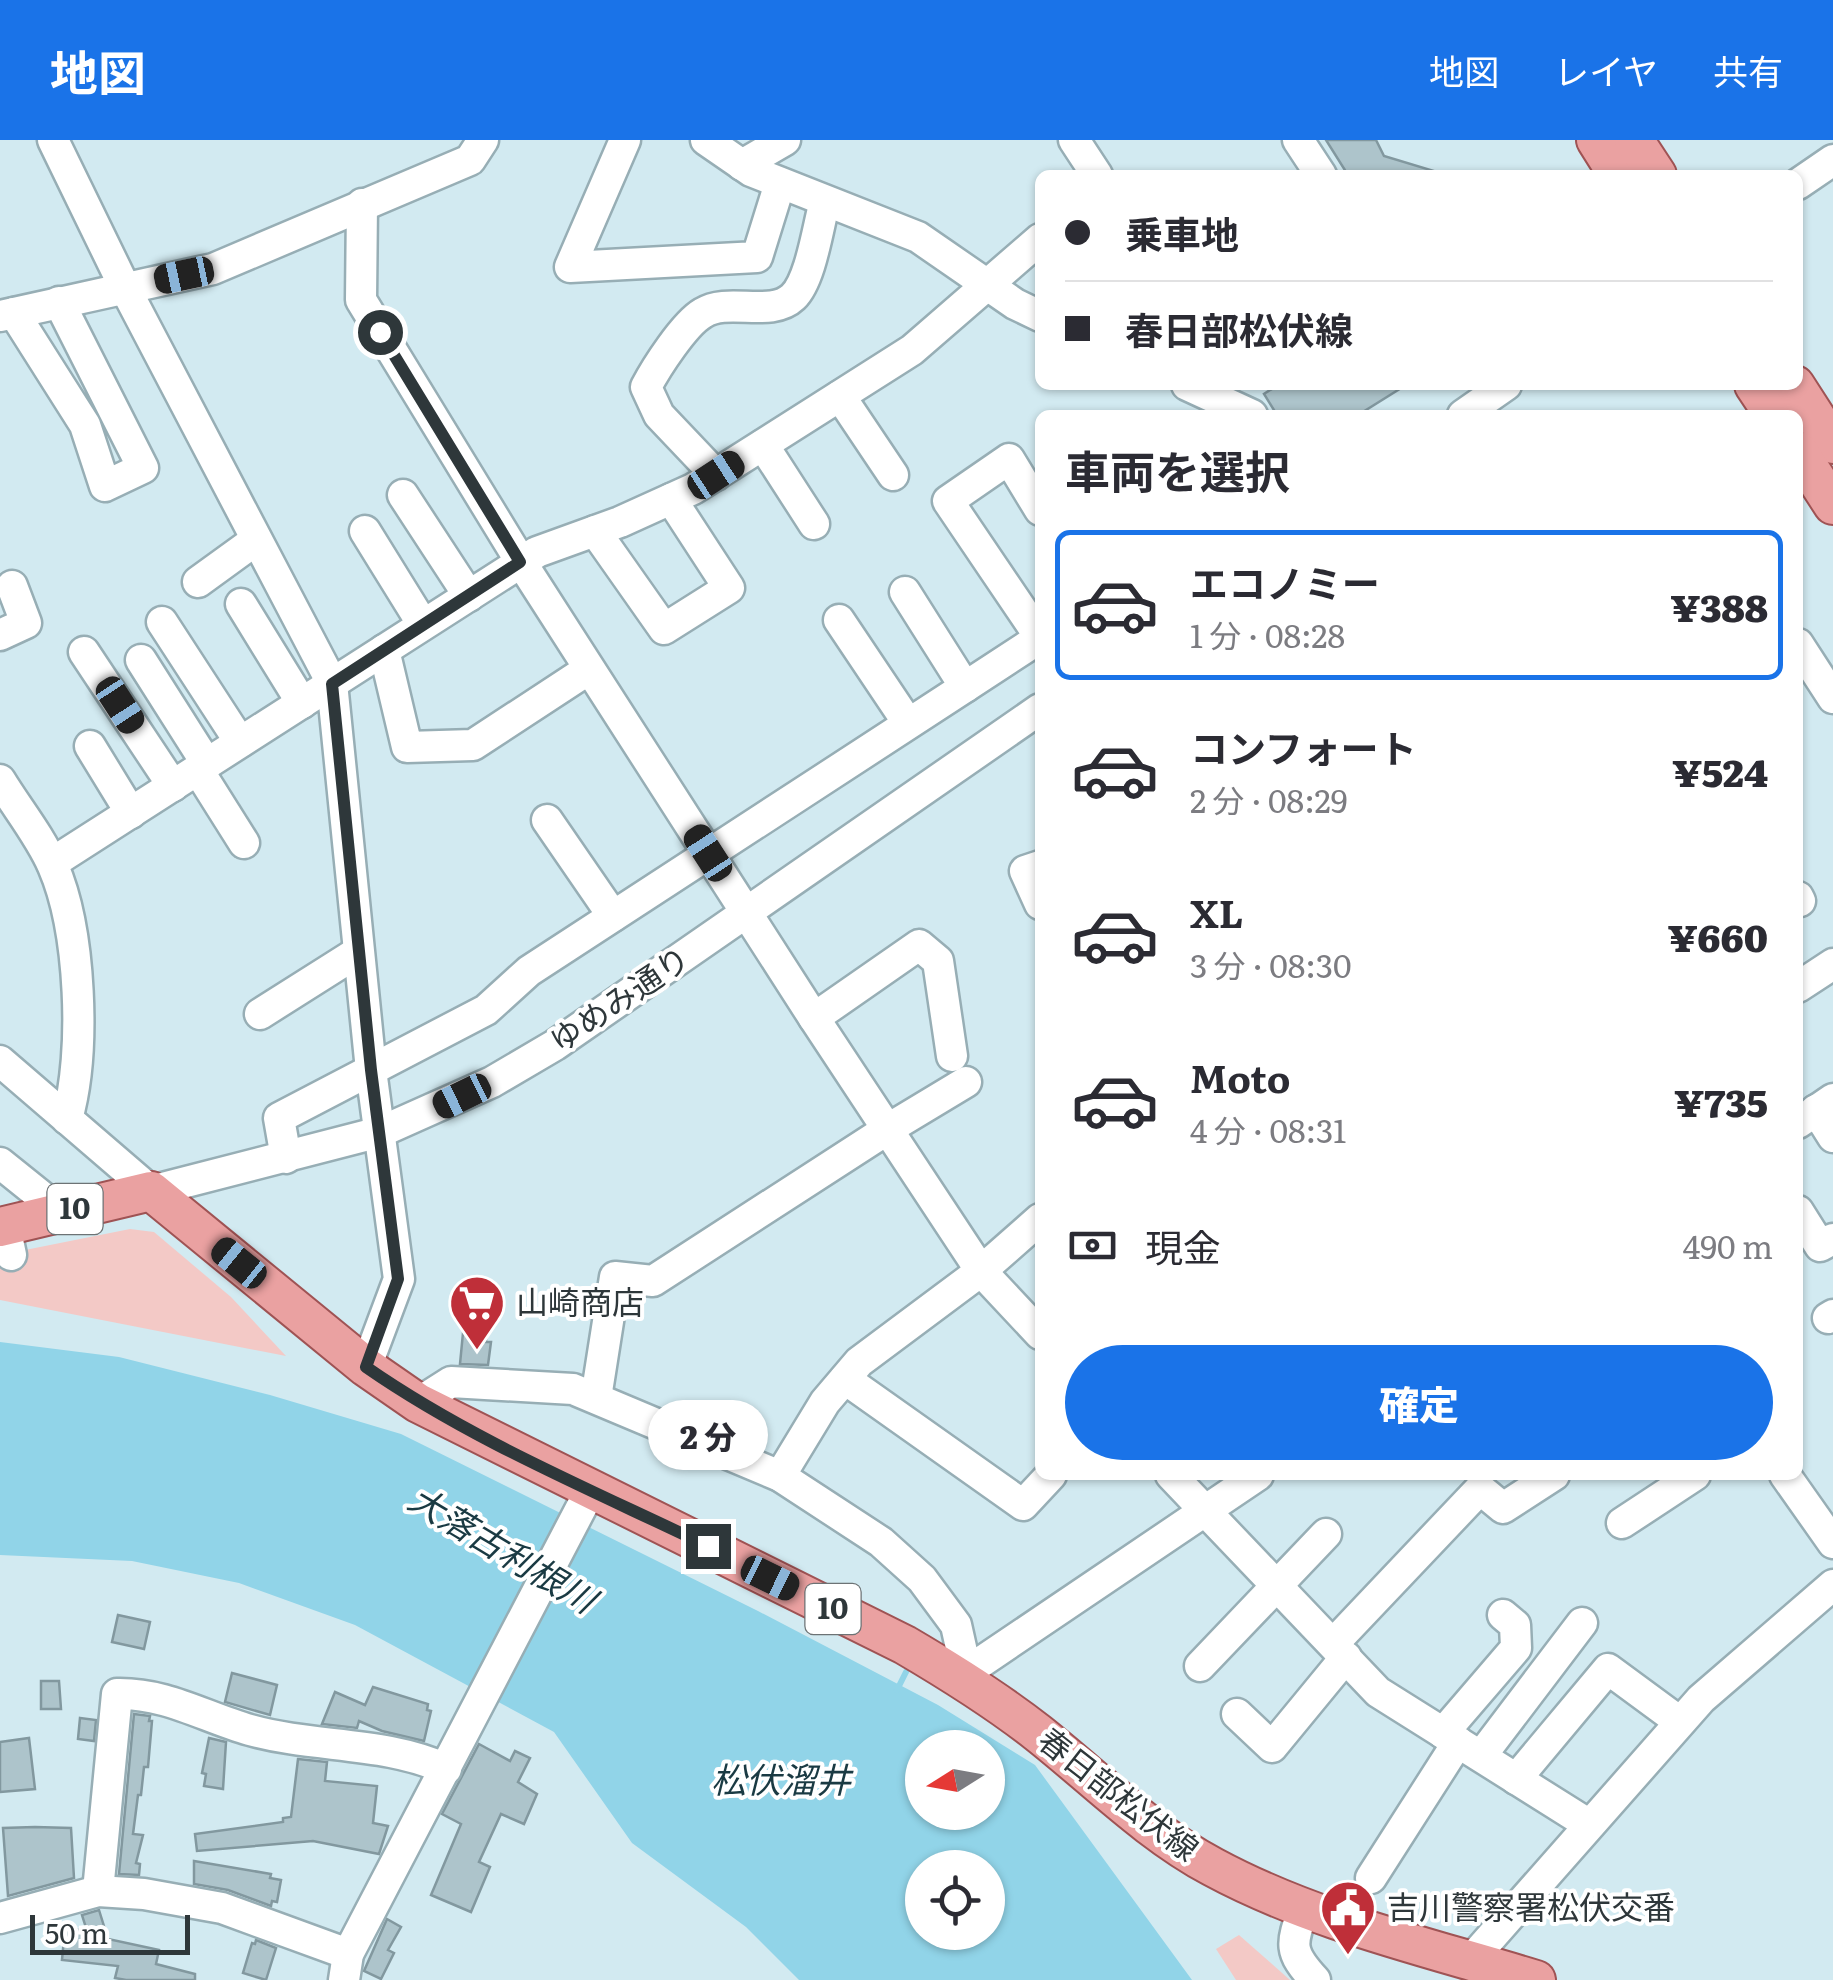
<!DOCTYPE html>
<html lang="ja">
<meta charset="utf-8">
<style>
body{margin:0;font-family:Literata,"Noto Sans JP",serif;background:#f7f7f7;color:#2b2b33;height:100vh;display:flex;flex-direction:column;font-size:38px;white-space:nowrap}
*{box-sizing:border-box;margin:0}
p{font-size:32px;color:#7c7c81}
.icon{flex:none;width:55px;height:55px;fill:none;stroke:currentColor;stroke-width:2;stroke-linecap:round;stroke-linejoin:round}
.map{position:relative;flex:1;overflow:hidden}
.panel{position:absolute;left:1035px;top:270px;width:768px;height:1070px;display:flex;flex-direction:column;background:#fff;border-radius:15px;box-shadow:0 2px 8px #0004}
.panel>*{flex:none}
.guide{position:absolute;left:1035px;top:30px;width:768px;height:220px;border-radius:15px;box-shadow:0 2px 8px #0004;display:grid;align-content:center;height:220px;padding:0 30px;background:#fff}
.needle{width:65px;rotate:259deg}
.fabs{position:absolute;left:905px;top:1590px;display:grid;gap:20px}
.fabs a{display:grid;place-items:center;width:100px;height:100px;border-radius:50%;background:#fff;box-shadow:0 2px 8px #0004;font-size:50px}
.scale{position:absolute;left:30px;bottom:25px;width:160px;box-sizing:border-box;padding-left:10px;border:5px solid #2e373a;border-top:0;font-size:28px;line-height:35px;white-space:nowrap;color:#2e373a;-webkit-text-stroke:8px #fff;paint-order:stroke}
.end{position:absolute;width:45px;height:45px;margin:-22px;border:12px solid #2e373a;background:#fff;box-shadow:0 0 0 5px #fff}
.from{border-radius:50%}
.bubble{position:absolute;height:70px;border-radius:35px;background:#fff;box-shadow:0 2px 8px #0004;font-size:32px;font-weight:800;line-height:70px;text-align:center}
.car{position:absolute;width:30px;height:60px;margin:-30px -15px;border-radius:12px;box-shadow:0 0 8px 2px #0007;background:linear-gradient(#222 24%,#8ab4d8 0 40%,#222 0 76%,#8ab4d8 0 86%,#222 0)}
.guide b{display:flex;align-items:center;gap:35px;height:95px;font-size:38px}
.guide b+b{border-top:2px solid #e1e1e2}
.guide i{width:25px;height:25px;background:#2b2b33}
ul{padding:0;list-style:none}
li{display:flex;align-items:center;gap:30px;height:150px;margin:0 20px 15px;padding:0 10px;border:5px solid transparent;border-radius:15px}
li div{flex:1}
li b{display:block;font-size:38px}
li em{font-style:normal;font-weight:800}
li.active{border-color:#1a73e8}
li>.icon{width:90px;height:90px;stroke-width:1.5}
h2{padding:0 30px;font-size:45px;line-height:120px}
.pay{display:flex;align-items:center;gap:25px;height:110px;padding:0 30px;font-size:38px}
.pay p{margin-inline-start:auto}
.primary-button{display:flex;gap:20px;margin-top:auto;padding:20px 30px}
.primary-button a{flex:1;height:115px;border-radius:60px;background:#1a73e8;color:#fff;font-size:40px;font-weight:800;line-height:115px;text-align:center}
header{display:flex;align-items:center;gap:60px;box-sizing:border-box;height:140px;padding:0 50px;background:#1a73e8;color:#fff}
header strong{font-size:48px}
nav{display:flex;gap:55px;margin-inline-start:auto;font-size:35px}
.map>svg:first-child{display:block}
</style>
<header>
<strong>地図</strong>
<nav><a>地図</a><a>レイヤ</a><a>共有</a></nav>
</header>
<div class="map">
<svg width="1833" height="1840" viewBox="0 0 1833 1840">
<rect width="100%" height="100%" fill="#d2eaf1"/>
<!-- green -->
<g fill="#f3c9c6">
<path d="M130,1089L154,1092L231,1157L286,1216L0,1160V1115Z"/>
<path d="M1239,1795L1290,1840H1236L1216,1809Z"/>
</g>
<!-- water -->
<path fill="#91d4e8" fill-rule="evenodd" d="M0,1202L119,1217L270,1255L401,1294L758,1471L938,1565L1035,1625L1192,1840H799L746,1787L632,1703L554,1592L355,1485L239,1443L132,1421L0,1415ZM922,1608H988V1672H922ZM922,1728H988V1792H922Z"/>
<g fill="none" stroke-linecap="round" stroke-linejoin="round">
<!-- stream -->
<path stroke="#91d4e8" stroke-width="6" d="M897,1550L906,1532"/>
</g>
<!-- building -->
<g fill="#adc4cb" stroke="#82989f" stroke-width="2.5">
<path d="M1326,0H1376L1384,16L1434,31L1433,35H1348Z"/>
<path d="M1278,245H1406L1358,275H1277L1264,254Z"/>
<path d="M463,1193L486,1196V1202H491L488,1225L460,1224Z"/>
<path d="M118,1475L150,1482L144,1509L112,1502Z"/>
<path d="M232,1533L277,1545L270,1575L225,1562Z"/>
<path d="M41,1541H59L61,1569H41Z"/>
<path d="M373,1547L428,1564L427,1570L431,1571L424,1601L382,1591L359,1581L357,1588L322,1584L335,1552L365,1565Z"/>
<path d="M134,1574L150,1576L149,1581H152L148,1627H144L141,1655H138L133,1694L143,1695L136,1723L140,1724L139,1735L119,1734Z"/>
<path d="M80,1578L96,1580L94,1601L78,1599Z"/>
<path d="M29,1598L35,1649L0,1652V1602Z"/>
<path d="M209,1598L226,1602L223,1649L204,1646L206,1634L202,1633Z"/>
<path d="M479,1604L510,1621L515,1611L530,1618L518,1642L537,1654L524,1684L501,1674L479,1722L490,1727L471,1772L431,1755L461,1684L442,1674Z"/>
<path d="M298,1619L327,1622L325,1641L377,1646L373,1683L388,1686L379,1714L313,1701L197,1711L195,1694L283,1682V1678L291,1677Z"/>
<path d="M35,1687L71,1688L74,1738L8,1756L3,1688Z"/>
<path d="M194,1721L271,1734L270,1738L281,1740L277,1762L272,1761L271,1766L228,1750L194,1744Z"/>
<path d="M99,1770L108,1799L159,1810L156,1824L195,1834V1840H126L115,1838L118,1826L62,1820L65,1788L87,1791L82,1775Z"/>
<path d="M387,1779L401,1787L388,1810L394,1813L381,1839L364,1831Z"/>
<path d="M256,1800L276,1808L266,1840L243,1833L252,1803L255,1804Z"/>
</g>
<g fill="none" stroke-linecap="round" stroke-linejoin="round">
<!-- minor casing -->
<g stroke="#97aeb5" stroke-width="35">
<g id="minor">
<path d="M53,0L125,148L332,543L371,930L399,1139L366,1227"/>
<path d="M625,0L570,127L757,117L780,43"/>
<path d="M706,0L751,31L918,97L1015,164L1040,176"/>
<path d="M1074,0L1097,35"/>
<path d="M1298,0L1321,35"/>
<path d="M742,25L785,0"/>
<path d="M1798,44L1833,20"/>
<path d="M362,64L361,160L521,422L814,878L981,1131L1040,1194"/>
<path d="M14,173L85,285L105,346L143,328L59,162"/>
<path d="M0,176L213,129L470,20L483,0"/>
<path d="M1187,245L1252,275"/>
<path d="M840,256L893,335"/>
<path d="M1463,275L1506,245"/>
<path d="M763,305L814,384"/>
<path d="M716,335L659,275L646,247C656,228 684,184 703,173C728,157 771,178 793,157C811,140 818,86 825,61"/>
<path d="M403,355L469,456"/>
<path d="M1040,370L1009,319L948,361L1040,497"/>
<path d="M365,391L422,483"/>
<path d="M595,391L664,489L729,448L671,359"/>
<path d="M198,442L256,400"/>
<path d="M241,464L302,563"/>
<path d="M839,480L908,583"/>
<path d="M162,482L240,602"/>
<path d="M0,495L26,483L12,446"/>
<path d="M1798,504L1833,558"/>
<path d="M384,510L407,607L473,605L589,529"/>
<path d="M84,512L173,646"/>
<path d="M141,520L207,624"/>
<path d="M965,547L1040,498"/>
<path d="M90,606L131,673"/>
<path d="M198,630L244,703"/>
<path d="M0,640C17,668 40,696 53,726C81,790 86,912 67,979"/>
<path d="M547,680L613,776"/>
<path d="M52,723L537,412L620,382L693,349L912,210L1040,99"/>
<path d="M1040,726L1025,731L1040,764"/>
<path d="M1798,757L1800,761"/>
<path d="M1798,847L1833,824"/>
<path d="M260,874L358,812"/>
<path d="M814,878L919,805L938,821L952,916"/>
<path d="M0,921L151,1051L380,992L492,942L555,905L1040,569"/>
<path d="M1816,970L1833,997"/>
<path d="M1798,983L1833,959"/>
<path d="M286,1018L279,978L486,870L529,831L965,547L905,452"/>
<path d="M0,1023L61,1072"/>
<path d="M1798,1071L1820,1106L1833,1099"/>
<path d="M5,1086L11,1115"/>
<path d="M1828,1178L1833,1175"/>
<path d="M845,1239L1023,1365L1051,1335"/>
<path d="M596,1258L615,1137L653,1141L888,989L966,942"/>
<path d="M418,1263L451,1242L573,1249L780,1336L881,1402L922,1439L956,1485L962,1512L959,1537"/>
<path d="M1171,1335L1378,1552L1588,1684"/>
<path d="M1785,1335L1833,1403"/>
<path d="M780,1336L825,1262L859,1222L981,1131L1040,1079"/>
<path d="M1622,1383L1695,1335"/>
<path d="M1333,1504L1480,1349L1503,1368L1554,1335"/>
<path d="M1200,1526L1326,1394"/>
<path d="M959,1537L1258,1335"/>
<path d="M1237,1574L1272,1607L1346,1517"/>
<path d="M1443,1593L1516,1508L1515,1485L1503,1475"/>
<path d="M1481,1616L1582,1483"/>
<path d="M1516,1639L1608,1529L1680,1582"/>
<path d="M1371,1738L1458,1602"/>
<path d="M98,1751L117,1554C167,1553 204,1577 250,1590C314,1608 385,1601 446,1629"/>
<path d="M1304,1768C1291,1804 1288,1811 1315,1840"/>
<path d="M0,1778L98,1751L144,1754L222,1768L348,1814"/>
<path d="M1471,1820L1701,1559L1833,1445"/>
<path d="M344,1840L348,1814L591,1349"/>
</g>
</g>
<!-- major casing -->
<g stroke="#9f5354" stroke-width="42">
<g id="major">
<path d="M1596,0L1618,35"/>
<path d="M1634,0L1657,35"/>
<path d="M1754,245L1774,275"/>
<path d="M1795,245L1833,304"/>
<path d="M1798,311L1833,365"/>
<path d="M0,1087L151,1051L366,1227L418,1263L905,1505C951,1532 996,1560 1038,1593C1095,1638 1149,1693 1213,1727C1313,1781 1428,1807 1536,1840"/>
</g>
</g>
<!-- minor -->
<use href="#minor" stroke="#fff" stroke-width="30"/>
<!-- major -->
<use href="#major" stroke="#eaa1a1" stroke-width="38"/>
</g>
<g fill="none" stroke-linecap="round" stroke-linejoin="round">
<!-- route -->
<path stroke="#2e373a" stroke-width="12" d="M380,192L520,422L332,544L371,930L398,1139L366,1227C471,1300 592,1350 708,1406"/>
</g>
<!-- icons -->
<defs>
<g id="supermarket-pin" transform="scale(2.875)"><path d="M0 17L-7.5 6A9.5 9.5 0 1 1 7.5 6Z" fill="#bf2f39" stroke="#fff"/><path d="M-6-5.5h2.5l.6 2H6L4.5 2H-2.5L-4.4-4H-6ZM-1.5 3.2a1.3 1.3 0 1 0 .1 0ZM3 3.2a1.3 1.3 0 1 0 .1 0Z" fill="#fff"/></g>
<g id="civic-pin" transform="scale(2.875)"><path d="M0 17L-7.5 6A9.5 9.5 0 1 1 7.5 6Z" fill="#bf2f39" stroke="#fff"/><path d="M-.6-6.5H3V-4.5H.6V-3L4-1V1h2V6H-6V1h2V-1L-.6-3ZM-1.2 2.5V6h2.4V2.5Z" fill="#fff"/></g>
</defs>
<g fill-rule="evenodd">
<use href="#supermarket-pin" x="477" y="1163"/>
<use href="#civic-pin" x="1348" y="1768"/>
</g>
<g text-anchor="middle" stroke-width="8" stroke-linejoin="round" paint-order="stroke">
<!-- shield labels -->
<g fill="#fff" stroke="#6d7375" stroke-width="2.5">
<rect x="47.5" y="1044" width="55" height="50" rx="8"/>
<rect x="805.5" y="1444" width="55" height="50" rx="8"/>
</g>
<g font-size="30" font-weight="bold" fill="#2e373a">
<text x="75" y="1079">10</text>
<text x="833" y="1479">10</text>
</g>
<!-- street labels -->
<g font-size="32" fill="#2e373a" stroke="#fff">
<text transform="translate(620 860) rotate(-34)" y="11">ゆめみ通り</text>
<text transform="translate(1118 1655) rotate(38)" y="11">春日部松伏線</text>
</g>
<!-- poi labels -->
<g font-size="32" fill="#2e373a" stroke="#fff" text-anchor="start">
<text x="516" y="1174">山崎商店</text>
<text x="1387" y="1779">吉川警察署松伏交番</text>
</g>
<!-- water labels -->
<g font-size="35" font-style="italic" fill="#1a3a43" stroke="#fff">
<text transform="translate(502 1410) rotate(31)" y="12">大落古利根川</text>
<text x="781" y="1653">松伏溜井</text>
</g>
</g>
</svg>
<div class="fabs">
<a><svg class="needle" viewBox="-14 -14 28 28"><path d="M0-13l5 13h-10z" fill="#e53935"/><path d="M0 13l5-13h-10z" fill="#7c7c81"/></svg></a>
<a><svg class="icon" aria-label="locate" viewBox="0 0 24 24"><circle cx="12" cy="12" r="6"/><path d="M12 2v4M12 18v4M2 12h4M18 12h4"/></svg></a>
</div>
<div class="scale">50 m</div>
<i class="end from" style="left:380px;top:192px"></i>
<i class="end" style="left:708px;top:1406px"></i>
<div class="bubble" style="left:648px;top:1260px;width:120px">2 分</div>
<i class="car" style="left:184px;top:135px;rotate:258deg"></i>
<i class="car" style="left:716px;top:335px;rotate:57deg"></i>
<i class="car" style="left:120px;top:565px;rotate:147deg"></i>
<i class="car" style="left:708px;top:713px;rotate:327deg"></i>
<i class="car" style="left:462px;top:956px;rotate:244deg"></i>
<i class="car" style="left:239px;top:1123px;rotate:309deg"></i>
<i class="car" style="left:770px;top:1438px;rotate:116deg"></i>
<div class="guide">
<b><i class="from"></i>乗車地</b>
<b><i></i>春日部松伏線</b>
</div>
<section class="panel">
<h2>車両を選択</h2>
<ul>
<li class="active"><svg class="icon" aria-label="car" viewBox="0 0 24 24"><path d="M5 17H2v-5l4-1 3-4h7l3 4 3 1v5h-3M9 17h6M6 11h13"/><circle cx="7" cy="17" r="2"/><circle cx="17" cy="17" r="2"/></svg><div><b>エコノミー</b><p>1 分 · 08:28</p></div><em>¥388</em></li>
<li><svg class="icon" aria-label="car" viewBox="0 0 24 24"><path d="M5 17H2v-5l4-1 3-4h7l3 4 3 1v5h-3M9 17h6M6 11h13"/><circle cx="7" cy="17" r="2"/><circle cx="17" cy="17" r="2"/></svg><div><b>コンフォート</b><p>2 分 · 08:29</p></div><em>¥524</em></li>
<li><svg class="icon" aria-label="car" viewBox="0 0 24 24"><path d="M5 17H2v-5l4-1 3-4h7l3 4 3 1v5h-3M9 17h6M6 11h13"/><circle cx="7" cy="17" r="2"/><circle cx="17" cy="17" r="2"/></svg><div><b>XL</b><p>3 分 · 08:30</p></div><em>¥660</em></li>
<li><svg class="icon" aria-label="car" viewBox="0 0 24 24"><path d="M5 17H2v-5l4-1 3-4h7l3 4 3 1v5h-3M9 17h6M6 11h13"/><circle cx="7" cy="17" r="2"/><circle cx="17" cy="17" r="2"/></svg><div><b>Moto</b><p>4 分 · 08:31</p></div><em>¥735</em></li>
</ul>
<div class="pay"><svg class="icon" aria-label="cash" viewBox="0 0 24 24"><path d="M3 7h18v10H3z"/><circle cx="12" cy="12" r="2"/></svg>現金<p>490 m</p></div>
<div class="primary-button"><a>確定</a></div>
</section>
</div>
